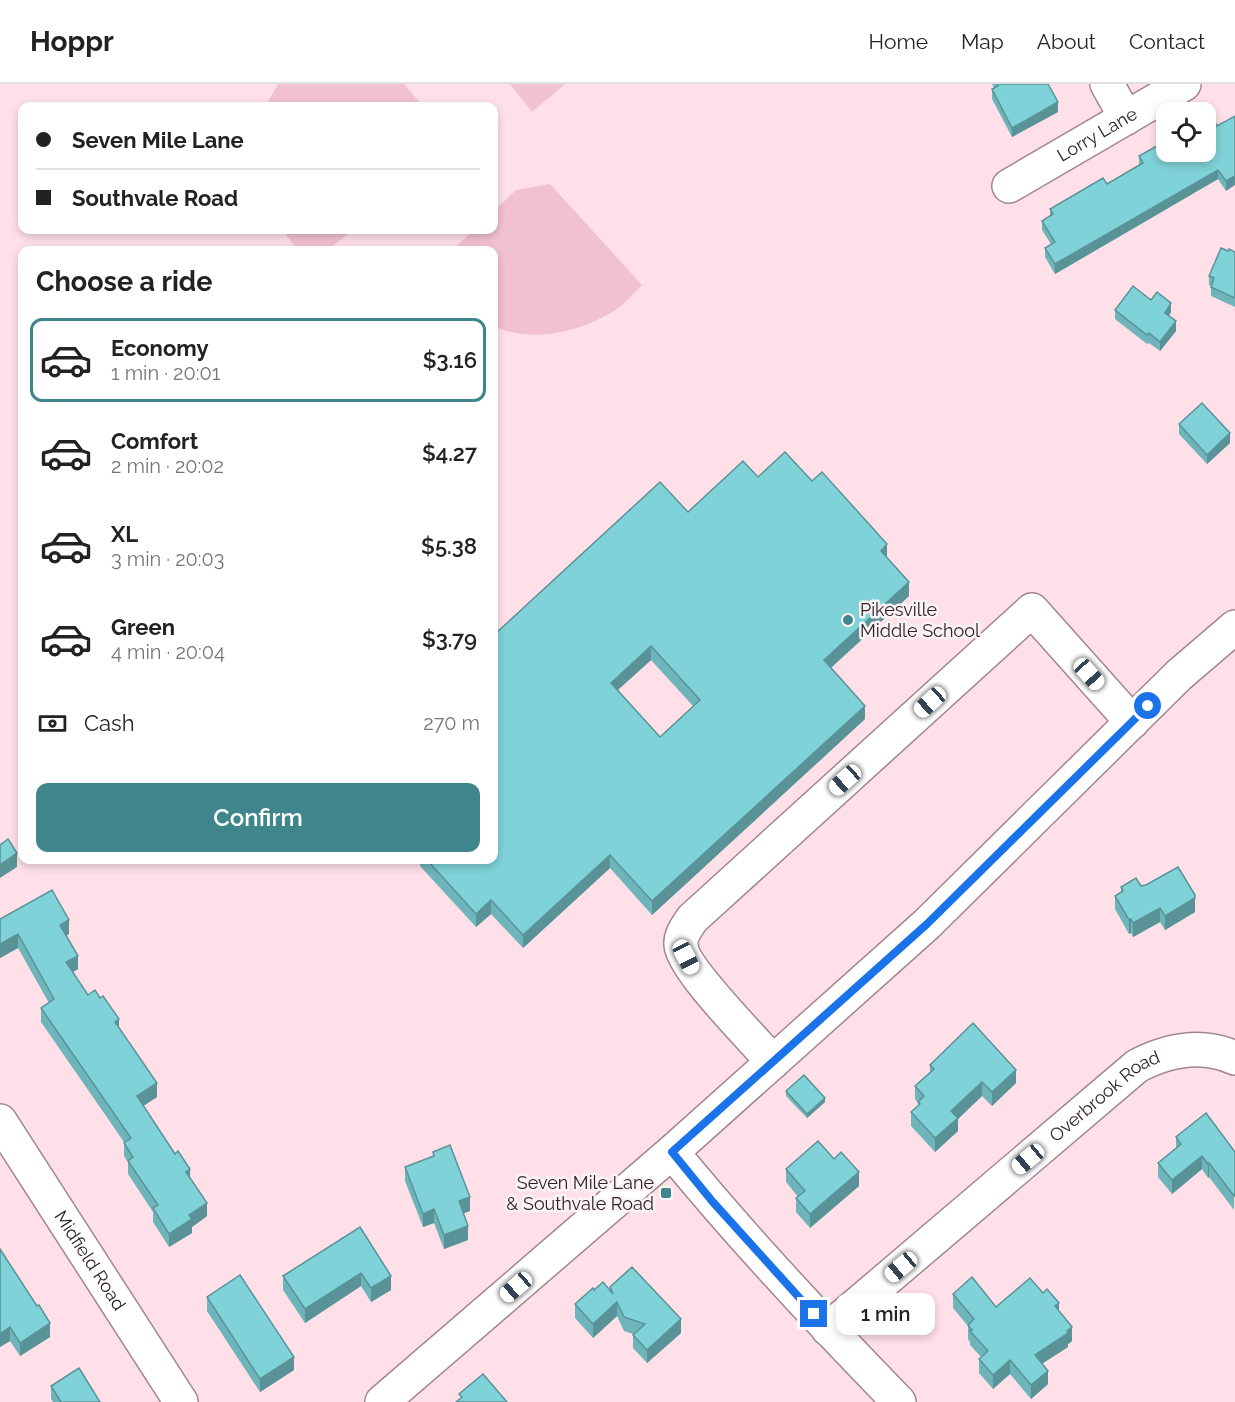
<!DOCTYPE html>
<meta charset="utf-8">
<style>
body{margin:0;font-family:Raleway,sans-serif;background:#f2f2f2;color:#222;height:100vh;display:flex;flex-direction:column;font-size:22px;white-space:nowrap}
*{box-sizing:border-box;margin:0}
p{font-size:20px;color:#767676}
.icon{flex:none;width:33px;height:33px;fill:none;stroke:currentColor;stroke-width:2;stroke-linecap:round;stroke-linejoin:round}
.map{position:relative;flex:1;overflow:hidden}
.side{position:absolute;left:18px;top:162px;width:480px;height:618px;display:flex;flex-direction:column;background:#fff;border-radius:12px;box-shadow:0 3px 9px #0003}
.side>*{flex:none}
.banner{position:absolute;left:18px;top:18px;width:480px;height:132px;border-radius:12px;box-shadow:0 3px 9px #0003;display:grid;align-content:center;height:132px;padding:0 18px;background:#fff}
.fabs{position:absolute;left:1156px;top:18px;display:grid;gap:12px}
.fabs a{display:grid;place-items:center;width:60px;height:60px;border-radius:12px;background:#fff;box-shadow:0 3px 9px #0003;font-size:30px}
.end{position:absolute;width:27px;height:27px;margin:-14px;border:8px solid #1a73e8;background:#fff;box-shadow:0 0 0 3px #fff}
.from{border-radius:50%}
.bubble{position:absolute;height:42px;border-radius:12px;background:#fff;box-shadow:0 3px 9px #0003;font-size:20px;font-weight:600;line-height:42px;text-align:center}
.car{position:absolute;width:18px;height:36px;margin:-18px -9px;border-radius:8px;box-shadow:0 0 4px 2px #0007;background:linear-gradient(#fff 24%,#345 0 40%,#fff 0 76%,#345 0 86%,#fff 0)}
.banner b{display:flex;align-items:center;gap:21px;height:57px;font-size:22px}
.banner b+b{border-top:2px solid #e0e0e0}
.banner i{width:15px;height:15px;background:#222}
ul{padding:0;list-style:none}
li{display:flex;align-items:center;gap:18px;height:84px;margin:0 12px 9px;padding:0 6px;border:3px solid transparent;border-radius:12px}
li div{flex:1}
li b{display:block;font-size:22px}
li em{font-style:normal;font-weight:600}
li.selected{border-color:#3e868b}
li>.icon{width:54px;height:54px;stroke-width:1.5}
h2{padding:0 18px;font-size:27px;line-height:72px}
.pay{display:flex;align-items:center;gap:15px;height:66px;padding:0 18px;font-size:22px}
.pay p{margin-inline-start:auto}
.button{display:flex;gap:12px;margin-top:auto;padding:12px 18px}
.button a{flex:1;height:69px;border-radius:12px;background:#3e868b;color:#fff;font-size:24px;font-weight:600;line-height:69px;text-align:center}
header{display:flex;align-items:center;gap:36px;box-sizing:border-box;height:84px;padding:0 30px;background:#fff;border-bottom:2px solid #e0e0e0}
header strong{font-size:28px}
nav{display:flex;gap:33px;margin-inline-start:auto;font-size:21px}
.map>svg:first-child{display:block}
</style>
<header>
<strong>Hoppr</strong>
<nav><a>Home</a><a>Map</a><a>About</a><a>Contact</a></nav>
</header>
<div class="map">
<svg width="1235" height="1318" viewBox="0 0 1235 1318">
<rect width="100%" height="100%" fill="#ffe0e8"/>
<!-- garden -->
<g fill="#f2c1cf">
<path d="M278,0H404L423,22H266Z"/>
<path d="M510,0H565L532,28Z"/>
<path d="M550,100L642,201C633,210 624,221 614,227C580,248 531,260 494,242V166H452L474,146H494V127L516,106Z"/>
<path d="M283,146H353L328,166H297Z"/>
</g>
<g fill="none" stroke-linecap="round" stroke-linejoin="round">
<!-- minor casing -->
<g stroke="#a2868e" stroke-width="36">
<g id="minor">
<path d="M1107,0L1126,34"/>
<path id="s1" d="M1009,102L1184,0"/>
<path d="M773,978C755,957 682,884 681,861C680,851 687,843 692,835L1032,526L1132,638"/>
<path id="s2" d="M0,1037L181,1318"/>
<path d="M672,1068C743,1155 820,1237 899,1318"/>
<path id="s3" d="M828,1245L1137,982C1168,966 1202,959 1235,974"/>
<path d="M382,1318L672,1068L927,840L1179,591L1235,543"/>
</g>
</g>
<!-- minor -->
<use href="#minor" stroke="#fff" stroke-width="33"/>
</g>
<!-- wall -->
<g fill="#6db5ba" fill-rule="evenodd">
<path d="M992,0H1048L1058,28L1012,53L992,15V5L994,4Z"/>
<path d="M1235,32L1226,107L1218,95L1055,190L1045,173V164L1051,160L1042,146V137L1050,133V125L1107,100L1139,81V72L1167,68Z"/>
<path d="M1228,167L1235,168V223L1211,212V202L1209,201V192Z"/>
<path d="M1151,216L1171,228L1169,232L1176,247L1160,267L1149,259L1147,260L1115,235V226Z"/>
<path d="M1179,340L1230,359L1207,380L1179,350Z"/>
<path d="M758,393L812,397L887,474L909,512L831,584L865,635L652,831L610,784L523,864L491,830L476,843L420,782V776H494L688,428ZM651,576L693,622L660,653L618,606Z"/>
<path d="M1141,802L1195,825V828L1165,846L1160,838L1133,853L1131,849L1129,850L1115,825V812L1121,808V803Z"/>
<path d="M0,835L69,850L66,852L78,885L73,888L88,911L119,944L157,1013L143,1022L190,1094L207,1132L192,1143V1149L169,1163L153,1138V1128L128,1090V1078L124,1072V1058L41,938V924L49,919L18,864L0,874Z"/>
<path d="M930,981L1016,999L992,1022L982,1012L958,1035V1047L935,1068L911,1042V1028L918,1022V1019L915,1015V1002L930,988Z"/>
<path d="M786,1007L825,1018L807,1034L786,1012Z"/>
<path d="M1176,1053L1235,1068L1234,1126L1209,1093L1208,1094L1202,1085L1172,1110L1158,1093V1079L1176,1064Z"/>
<path d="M433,1068L470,1127L463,1129L468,1156L444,1165L434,1139L423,1143L405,1097V1083L433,1072Z"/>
<path d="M786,1085L859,1102L810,1144L796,1128V1114L798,1113L786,1098Z"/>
<path d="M360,1143L391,1206L371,1218L361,1202L305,1239L283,1206V1192Z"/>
<path d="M0,1165L50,1253L20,1272L10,1257L0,1263Z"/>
<path d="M610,1203L681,1249L647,1279L633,1264V1250L624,1247L617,1232L593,1254L575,1234V1220L594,1206L610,1207Z"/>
<path d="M953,1210L996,1223L1059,1227L1072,1257L1068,1260V1263L1042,1280L1048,1300L1031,1315L1010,1290L993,1305L979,1289V1275L981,1273L970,1261V1258L968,1255V1242L953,1224Z"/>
<path d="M207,1213L294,1286L260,1308L207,1227Z"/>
<path d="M51,1302L100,1318H53L51,1315Z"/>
</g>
<!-- shaded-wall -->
<g fill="#599397">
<path d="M1058,18V28L1012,53V44Z"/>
<path d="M1218,86V95L1055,190V180Z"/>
<path d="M1235,92V101L1226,107V97Z"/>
<path d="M1171,219V228L1165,238V229Z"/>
<path d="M1176,237V247L1160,267V258Z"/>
<path d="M1230,349V359L1207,380V371Z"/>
<path d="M887,460V474L881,467Z"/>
<path d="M909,498V512L824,590V576Z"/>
<path d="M651,562V576L611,612V599Z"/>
<path d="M865,622V635L652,831V817Z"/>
<path d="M17,769V783L0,794V781Z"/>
<path d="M610,771V784L523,864V851Z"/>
<path d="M1195,811V828L1165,846V832Z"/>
<path d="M491,816V830L476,843V830Z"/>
<path d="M1160,824V838L1133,853V839Z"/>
<path d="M1131,835V849L1129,850V836Z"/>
<path d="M69,836V850L60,855V841Z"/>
<path d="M18,850V864L0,874V860Z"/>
<path d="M78,872V885L66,892V878Z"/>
<path d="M119,935V949L115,938Z"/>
<path d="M1016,986V999L992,1022V1008Z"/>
<path d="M982,998V1012L958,1035V1047L935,1068V1054L951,1027Z"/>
<path d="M157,999V1013L137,1026V1012Z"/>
<path d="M825,1014V1018L807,1034V1030Z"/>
<path d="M1202,1072V1085L1172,1110V1096Z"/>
<path d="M1209,1079V1093L1208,1094V1080Z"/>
<path d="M190,1085V1099L186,1088Z"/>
<path d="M859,1088V1102L810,1144V1130Z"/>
<path d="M470,1113V1127L459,1131V1117Z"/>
<path d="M207,1119V1132L192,1143V1149L169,1163V1150L189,1131Z"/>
<path d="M434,1125V1139L423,1143V1130Z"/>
<path d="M468,1142V1156L444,1165V1151Z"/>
<path d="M361,1189V1202L305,1239V1225Z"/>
<path d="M391,1192V1206L371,1218V1204Z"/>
<path d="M617,1218V1232L593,1254V1240Z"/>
<path d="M1059,1219V1232L1055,1222Z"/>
<path d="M681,1235V1249L647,1279V1266Z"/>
<path d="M50,1239V1253L20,1272V1259Z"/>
<path d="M10,1243V1257L0,1263V1250Z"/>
<path d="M1072,1243V1257L1068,1260V1263L1035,1284V1271Z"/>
<path d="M294,1273V1286L260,1308V1295Z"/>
<path d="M1010,1276V1290L993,1305V1291Z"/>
<path d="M1048,1287V1300L1031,1315V1301Z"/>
</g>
<!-- building -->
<g fill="#7fd2d8" stroke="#599397" stroke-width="1.5" fill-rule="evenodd">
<path d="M997,0H1048L1058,18L1012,44L992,5L998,2Z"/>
<path d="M1235,32V92L1226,97L1218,86L1055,180L1045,164L1055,158L1042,137L1053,130L1050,125L1103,94L1107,100L1143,79L1139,72L1167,56V68H1206V40L1214,36L1217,42Z"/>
<path d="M1221,164L1228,167L1229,165L1235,168V214L1211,203L1214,194L1209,192Z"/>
<path d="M1133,202L1151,216L1157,208L1171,219L1165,229L1176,237L1160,258L1149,249L1147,251L1115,226Z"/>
<path d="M1202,319L1230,349L1207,371L1179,340Z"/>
<path d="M785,368L812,397L822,388L887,460L881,467L909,498L824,576L865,622L652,817L610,771L523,851L491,816L476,830L427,776H494V551L660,398L688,428L743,377L758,393ZM651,562L700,616L660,653L611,599Z"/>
<path d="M8,755L17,769L0,781V761Z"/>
<path d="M1178,783L1195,811V814L1165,832L1160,824L1133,839L1131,835L1129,836L1115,812L1123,807L1121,803L1136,794L1141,802L1146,801Z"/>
<path d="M52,806L69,836L60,841L78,872L66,878L88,911L95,906L100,914L103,912L119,935L115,938L157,999L137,1012L175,1070L178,1067L190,1085L186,1088L207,1119L189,1131L192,1135L169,1150L153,1124L158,1121L128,1077L133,1073L124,1059L131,1054L41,924L54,915L18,850L0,860V835Z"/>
<path d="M973,939L1016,986L992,1008L982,998L951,1027L958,1034L935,1054L911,1028L920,1020L918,1018L924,1012L915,1002L934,985L930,981Z"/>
<path d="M804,991L825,1014L807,1030L786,1007Z"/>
<path d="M1206,1029L1235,1068V1112H1234L1209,1079L1208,1080L1202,1072L1172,1096L1158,1079L1181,1060L1176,1053Z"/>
<path d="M818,1057L834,1075L841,1068L859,1088L810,1130L796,1114L805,1107L786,1085Z"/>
<path d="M450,1061L470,1113L459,1117L468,1142L444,1151L434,1125L423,1130L405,1083L434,1072L433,1068Z"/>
<path d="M360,1143L391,1192L371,1204L361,1189L305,1225L283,1192Z"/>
<path d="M0,1165L37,1222L39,1221L50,1239L20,1259L10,1243L0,1250Z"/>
<path d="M632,1183L681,1235L647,1266L633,1251L645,1240L624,1233L617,1218L593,1240L575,1220L593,1204L594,1206L603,1198L613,1210L610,1203Z"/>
<path d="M240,1191L294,1273L260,1295L207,1213Z"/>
<path d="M972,1193L996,1223L1030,1194L1043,1209L1047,1205L1059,1219L1055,1222L1072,1243L1067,1247L1068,1249L1035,1271L1048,1287L1031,1301L1010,1276L993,1291L979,1275L988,1267L970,1247L972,1246L968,1241L974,1235L953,1210Z"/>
<path d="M79,1284L100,1318H61L51,1302Z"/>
<path d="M483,1290L507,1318H456L462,1313L459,1310Z"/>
</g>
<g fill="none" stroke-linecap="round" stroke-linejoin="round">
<!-- route -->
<path stroke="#1a73e8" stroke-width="8" d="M814,1230L712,1117L672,1068L927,840L1148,622"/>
</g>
<!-- markers -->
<g fill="#3e868b" stroke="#fbf4f6" stroke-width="2">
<circle cx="848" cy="536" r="6"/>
<rect x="660" y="1103" width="12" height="12" rx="3"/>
</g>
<g text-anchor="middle" stroke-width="5" stroke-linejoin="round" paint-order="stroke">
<!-- street labels -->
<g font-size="18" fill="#2f2327" stroke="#fbf4f6">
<text dy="6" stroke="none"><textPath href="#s1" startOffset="102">Lorry Lane</textPath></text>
<text dy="6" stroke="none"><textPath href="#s3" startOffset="362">Overbrook Road</textPath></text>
<text dy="6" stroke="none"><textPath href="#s2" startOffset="166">Midfield Road</textPath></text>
</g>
<!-- poi labels -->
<g font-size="18" fill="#2f2327" stroke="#fbf4f6" text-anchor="start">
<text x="860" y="532">Pikesville<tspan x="860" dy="21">Middle School</tspan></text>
<text x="654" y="1105" text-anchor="end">Seven Mile Lane<tspan x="654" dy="21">&amp; Southvale Road</tspan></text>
</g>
</g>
</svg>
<div class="fabs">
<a><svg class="icon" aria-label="locate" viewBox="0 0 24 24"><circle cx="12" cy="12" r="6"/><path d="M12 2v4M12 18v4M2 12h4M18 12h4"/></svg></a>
</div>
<i class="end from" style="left:1148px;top:622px"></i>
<i class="end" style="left:814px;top:1230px"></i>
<div class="bubble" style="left:836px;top:1209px;width:99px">1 min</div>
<i class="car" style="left:1089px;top:590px;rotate:138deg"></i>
<i class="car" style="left:930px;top:618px;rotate:228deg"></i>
<i class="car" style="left:845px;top:696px;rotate:228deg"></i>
<i class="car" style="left:686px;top:873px;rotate:153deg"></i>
<i class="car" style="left:1028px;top:1075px;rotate:230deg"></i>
<i class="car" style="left:901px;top:1183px;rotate:230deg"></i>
<i class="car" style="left:516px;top:1203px;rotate:229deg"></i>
<div class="banner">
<b><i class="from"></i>Seven Mile Lane</b>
<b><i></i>Southvale Road</b>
</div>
<section class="side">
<h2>Choose a ride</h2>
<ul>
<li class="selected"><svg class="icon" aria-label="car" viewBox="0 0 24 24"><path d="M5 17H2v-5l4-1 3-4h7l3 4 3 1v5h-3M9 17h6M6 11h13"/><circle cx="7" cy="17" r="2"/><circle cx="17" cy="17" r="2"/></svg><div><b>Economy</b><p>1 min · 20:01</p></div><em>$3.16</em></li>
<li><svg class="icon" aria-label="car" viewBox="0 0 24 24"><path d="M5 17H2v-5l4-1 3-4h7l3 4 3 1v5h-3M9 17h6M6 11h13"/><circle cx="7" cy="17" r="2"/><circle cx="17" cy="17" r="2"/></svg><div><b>Comfort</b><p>2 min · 20:02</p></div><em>$4.27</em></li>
<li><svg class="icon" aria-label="car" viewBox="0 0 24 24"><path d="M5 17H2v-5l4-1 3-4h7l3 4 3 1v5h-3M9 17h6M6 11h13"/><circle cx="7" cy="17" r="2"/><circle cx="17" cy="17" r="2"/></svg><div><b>XL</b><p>3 min · 20:03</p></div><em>$5.38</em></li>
<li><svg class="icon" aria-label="car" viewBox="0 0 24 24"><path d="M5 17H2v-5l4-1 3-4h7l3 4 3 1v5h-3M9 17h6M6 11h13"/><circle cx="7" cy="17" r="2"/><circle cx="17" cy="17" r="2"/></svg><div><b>Green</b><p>4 min · 20:04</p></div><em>$3.79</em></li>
</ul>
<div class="pay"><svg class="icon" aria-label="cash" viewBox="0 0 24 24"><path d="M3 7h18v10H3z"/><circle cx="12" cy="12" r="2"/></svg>Cash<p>270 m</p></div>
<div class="button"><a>Confirm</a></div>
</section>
</div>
